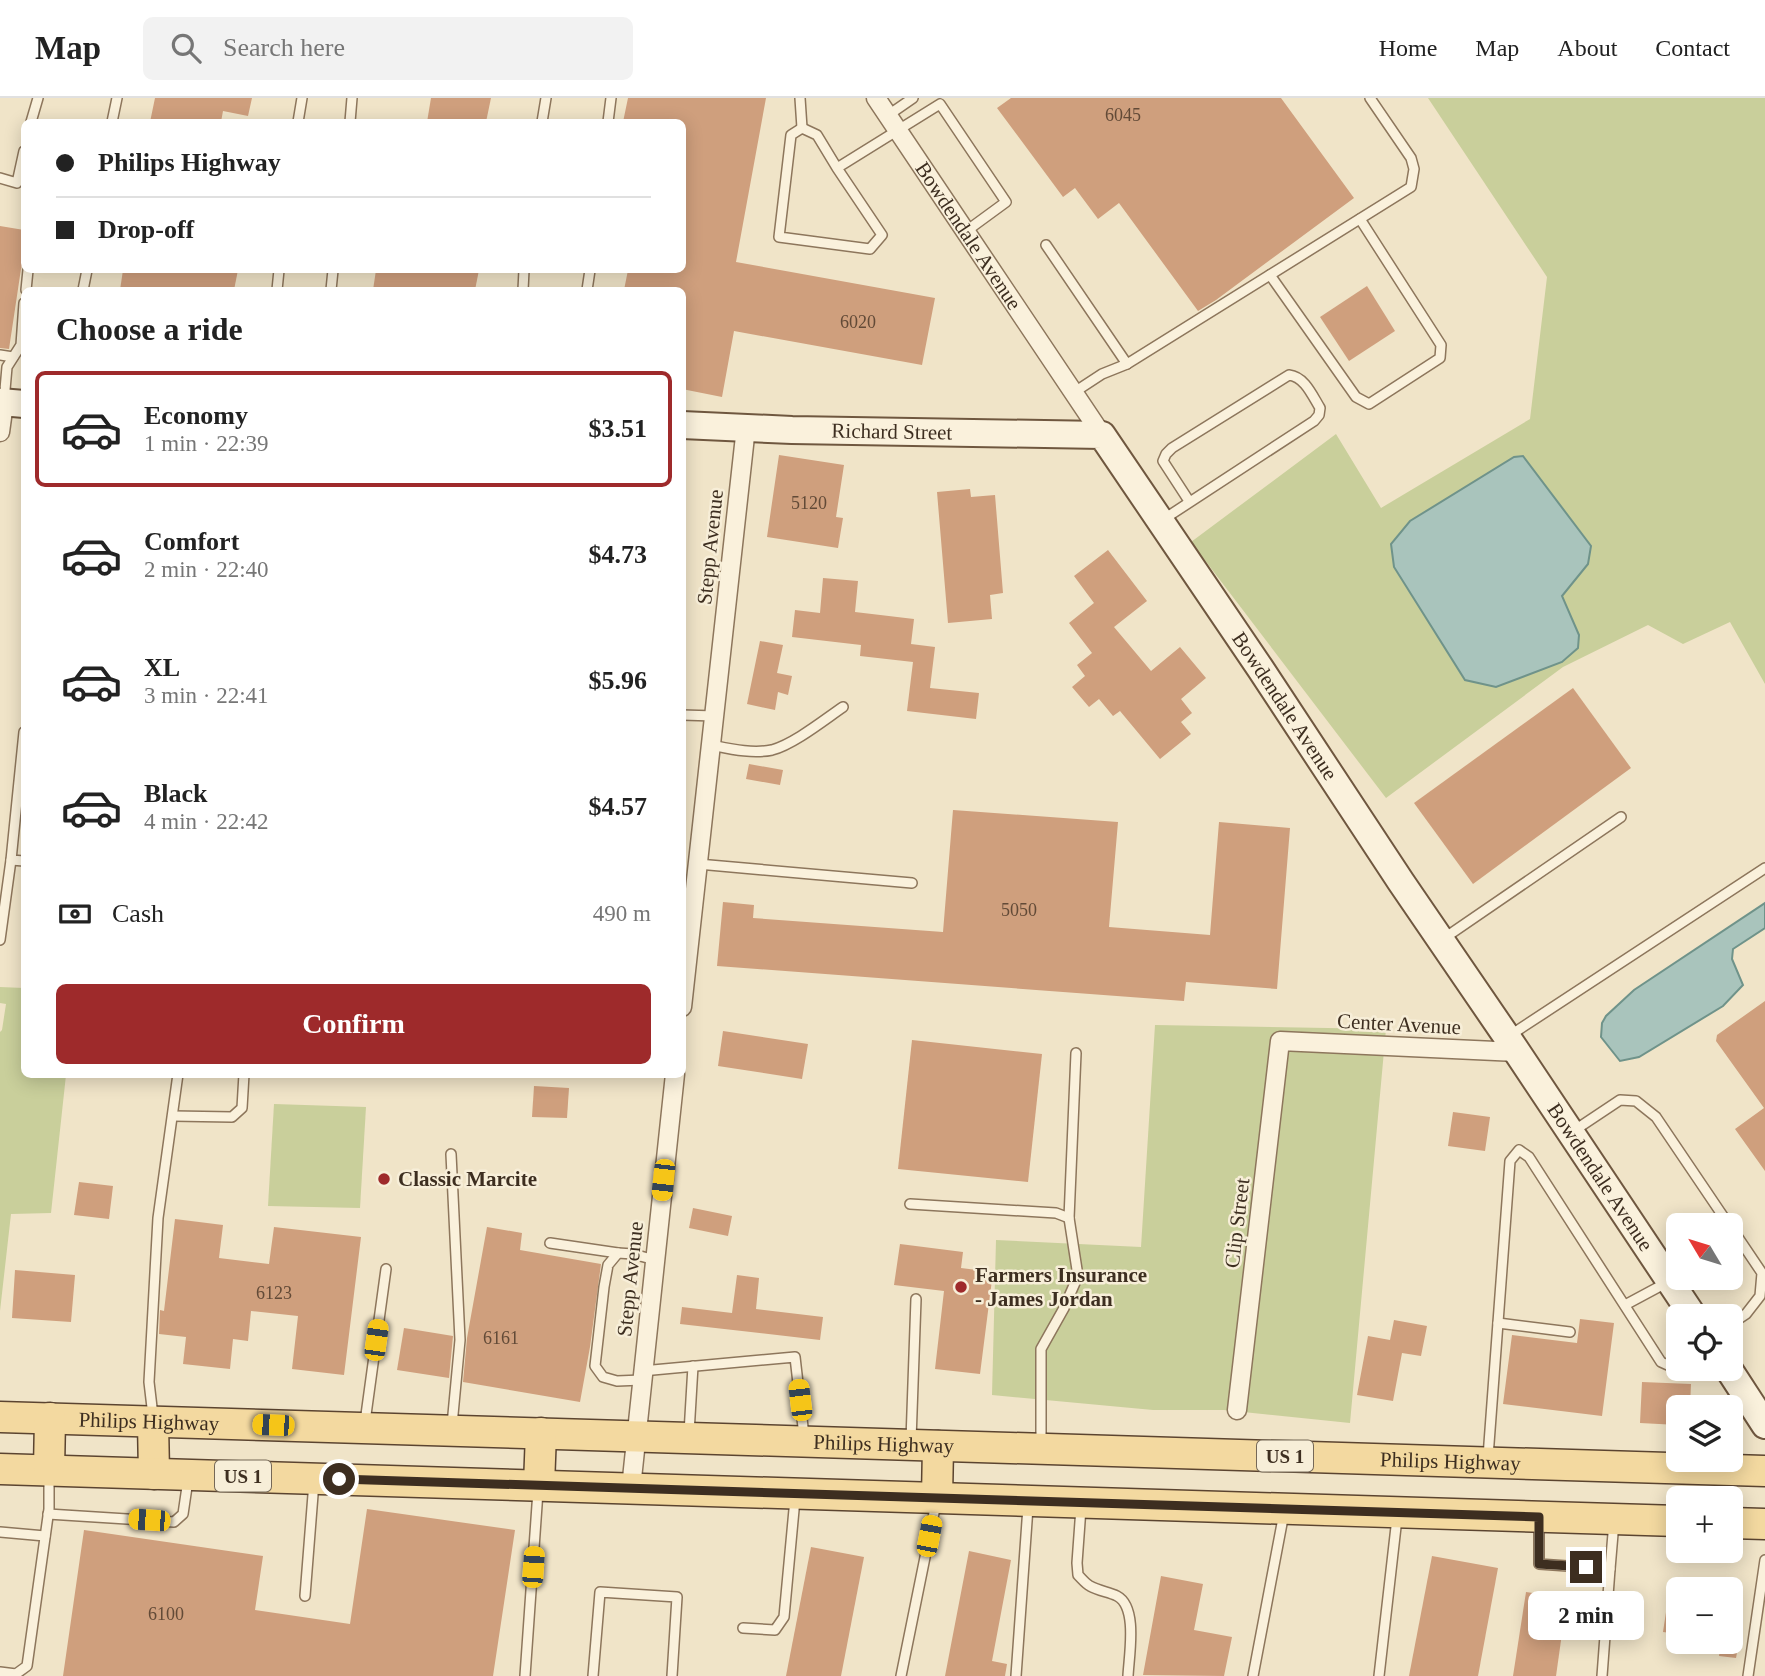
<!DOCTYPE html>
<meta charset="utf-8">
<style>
body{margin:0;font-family:"Times New Roman",serif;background:#f2f2f2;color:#222;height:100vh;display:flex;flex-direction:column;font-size:26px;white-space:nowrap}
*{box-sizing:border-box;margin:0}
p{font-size:23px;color:#767676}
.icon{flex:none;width:38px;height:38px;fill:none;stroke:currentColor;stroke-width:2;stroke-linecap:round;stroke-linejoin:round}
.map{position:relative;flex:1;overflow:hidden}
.panel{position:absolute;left:21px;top:189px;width:665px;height:791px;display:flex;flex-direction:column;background:#fff;border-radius:10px;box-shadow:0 4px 18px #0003}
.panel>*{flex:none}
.hud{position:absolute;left:21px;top:21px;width:665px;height:154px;border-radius:10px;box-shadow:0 4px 18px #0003;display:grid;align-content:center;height:154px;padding:0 35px;background:#fff}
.needle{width:46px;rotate:308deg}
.buttons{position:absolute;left:1666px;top:1115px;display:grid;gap:14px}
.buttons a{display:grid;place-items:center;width:77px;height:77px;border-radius:10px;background:#fff;box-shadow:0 4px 18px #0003;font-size:35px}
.end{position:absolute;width:32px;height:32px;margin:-16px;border:9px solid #3d2e20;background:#fff;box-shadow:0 0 0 4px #fff}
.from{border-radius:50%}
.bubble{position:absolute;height:49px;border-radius:10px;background:#fff;box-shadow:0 4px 18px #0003;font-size:23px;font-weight:600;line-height:49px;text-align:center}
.car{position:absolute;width:21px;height:42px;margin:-21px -10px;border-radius:9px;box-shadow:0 0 5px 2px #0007;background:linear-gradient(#f5c518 24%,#345 0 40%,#f5c518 0 76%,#345 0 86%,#f5c518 0)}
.hud b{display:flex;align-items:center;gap:24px;height:66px;font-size:26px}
.hud b+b{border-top:2px solid #e0e0e0}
.hud i{width:18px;height:18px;background:#222}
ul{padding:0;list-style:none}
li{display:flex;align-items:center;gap:21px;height:116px;margin:0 14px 10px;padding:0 21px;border:4px solid transparent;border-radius:10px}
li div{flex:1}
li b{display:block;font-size:26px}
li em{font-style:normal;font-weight:600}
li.current{border-color:#9e2a2b}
li>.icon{width:63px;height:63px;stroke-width:1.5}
h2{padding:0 35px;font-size:32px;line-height:84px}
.pay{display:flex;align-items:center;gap:18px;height:77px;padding:0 35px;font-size:26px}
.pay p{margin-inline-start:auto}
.action{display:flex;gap:14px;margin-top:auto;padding:14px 35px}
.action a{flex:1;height:80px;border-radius:10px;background:#9e2a2b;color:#fff;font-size:28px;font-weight:600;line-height:80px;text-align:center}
header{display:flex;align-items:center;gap:42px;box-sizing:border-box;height:98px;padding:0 35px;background:#fff;border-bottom:2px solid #e0e0e0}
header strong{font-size:33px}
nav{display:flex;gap:38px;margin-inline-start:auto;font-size:24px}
.search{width:490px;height:63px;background:#f2f2f2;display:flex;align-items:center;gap:18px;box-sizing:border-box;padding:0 24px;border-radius:10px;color:#767676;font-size:26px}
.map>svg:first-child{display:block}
</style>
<header>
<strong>Map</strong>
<div class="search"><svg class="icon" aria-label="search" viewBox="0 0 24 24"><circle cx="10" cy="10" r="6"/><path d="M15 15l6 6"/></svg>Search here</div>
<nav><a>Home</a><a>Map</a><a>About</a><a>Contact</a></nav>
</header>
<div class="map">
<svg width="1765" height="1578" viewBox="0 0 1765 1578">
<rect width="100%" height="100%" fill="#f0e4c8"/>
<!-- green -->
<g fill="#c9cf9b" fill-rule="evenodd">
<path d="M1428,0H1765V586L1730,524L1683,546L1648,527L1563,569L1386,700L1191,444L1336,336L1381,410L1530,321L1547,179ZM1591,448L1588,466L1562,498L1577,550L1562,564L1496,589Z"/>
<path d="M0,889L24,890V976L66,977L51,1115L11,1116L0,1213V934L2,932L6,906L0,905Z"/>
<path d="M1155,927L1386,931L1350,1325L1224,1312H1153L992,1297L996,1142L1141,1149Z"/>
<path d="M274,1006L366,1009L360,1110L268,1108Z"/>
</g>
<!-- water -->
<g fill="#a9c4bc" stroke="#6f938a" stroke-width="2">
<path d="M1523,358L1591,448L1588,466L1562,498L1579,537L1578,550L1562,564L1496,589L1465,582L1394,469L1391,446L1410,423L1514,359Z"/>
<path d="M1765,805V830L1733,851L1732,861L1743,887L1723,908L1639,959L1620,963L1601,939L1602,925L1606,918L1634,892Z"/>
</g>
<!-- building -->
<g fill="#cf9f7d">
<path d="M155,0H252L248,18L223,13L221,24H150Z"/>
<path d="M431,0H491L486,24H427Z"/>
<path d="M628,0H766L736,164L935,200L922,267L734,233L722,299L682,291V192H624L628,172H682V24H623Z"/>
<path d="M1011,0H1281L1354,100L1216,202L1198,213L1119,105L1098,121L1075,90L1063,99L997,10Z"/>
<path d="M0,128L24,132V159L21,171L9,251L0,250Z"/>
<path d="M123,172H238L234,192H120Z"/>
<path d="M376,172H479L475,192H373Z"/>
<path d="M1367,188L1395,233L1349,263L1320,219Z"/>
<path d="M779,357L844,367L836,419L843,420L838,450L767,439Z"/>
<path d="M970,391L971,399L995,397L1003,495L990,497L992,521L948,525L937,394Z"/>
<path d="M1108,452L1147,503L1114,529L1151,573L1180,549L1206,580L1181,601L1192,615L1181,624L1191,636L1160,661L1120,613L1113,618L1099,601L1089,609L1072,589L1085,578L1077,567L1092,555L1069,525L1094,505L1074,478Z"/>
<path d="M823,480L858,483L855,514L914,521L911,546L935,549L930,590L979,595L976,621L907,613L913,564L860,558L861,547L792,539L795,512L820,515Z"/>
<path d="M760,543L783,547L777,575L792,578L788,597L778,594L775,612L747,606Z"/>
<path d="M1573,590L1631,670L1473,786L1414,705Z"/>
<path d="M749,666L783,672L780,687L746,681Z"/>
<path d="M953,712L1118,724L1109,829L1210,837L1219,724L1290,730L1277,891L1186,884L1184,903L717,868L723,804L754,807L753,820L943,834Z"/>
<path d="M1765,903V1073L1735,1031L1764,1010L1716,943L1717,937Z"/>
<path d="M723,933L808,946L802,981L718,968Z"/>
<path d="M912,942L1042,956L1028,1084L898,1071Z"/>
<path d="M534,988L569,990L567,1020L532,1019Z"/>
<path d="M1453,1014L1490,1019L1485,1053L1448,1048Z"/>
<path d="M79,1084L113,1088L109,1121L74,1117Z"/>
<path d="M693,1110L732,1118L728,1138L689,1130Z"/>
<path d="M175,1121L223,1127L219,1160L269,1166L274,1129L361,1139L344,1277L292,1271L298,1218L251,1213L248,1243L233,1241L230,1271L183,1266L186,1239L159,1236L160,1212L164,1213Z"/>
<path d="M487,1129L522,1135L520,1152L601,1166L590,1249L580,1304L463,1284L467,1240Z"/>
<path d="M900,1146L963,1154L961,1170L993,1174L980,1276L935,1271L944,1193L894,1187Z"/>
<path d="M15,1172L75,1177L71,1224L12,1220Z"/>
<path d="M737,1177L759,1180L756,1211L823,1219L820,1242L680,1226L682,1209L732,1215Z"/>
<path d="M1580,1221L1614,1225L1602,1318L1503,1306L1512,1237L1577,1245Z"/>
<path d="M1394,1222L1427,1228L1421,1258L1402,1255L1393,1303L1357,1297L1368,1238L1390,1242Z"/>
<path d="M404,1230L453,1238L449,1280L397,1272Z"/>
<path d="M1642,1284L1691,1286L1690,1309H1678V1327L1640,1325Z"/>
<path d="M367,1411L515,1432L493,1578H63L84,1432L263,1458L255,1512L350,1526Z"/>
<path d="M811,1449L864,1459L841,1578H786Z"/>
<path d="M969,1453L1011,1462L992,1563L1007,1566L1005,1578H945Z"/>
<path d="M1432,1458L1498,1470L1478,1578H1409Z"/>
<path d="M1161,1478L1203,1486L1194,1532L1232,1539L1224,1578L1143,1577Z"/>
<path d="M1670,1488L1678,1489V1536L1663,1534Z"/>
<path d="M1526,1494L1567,1500L1556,1578H1513Z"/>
<path d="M1721,1544H1739L1736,1560L1719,1558Z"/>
</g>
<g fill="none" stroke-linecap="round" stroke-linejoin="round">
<!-- lane casing -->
<g stroke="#8d765c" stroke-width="12">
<g id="lane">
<path d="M800,0L802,30"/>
<path d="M887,18L913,0"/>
<path d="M31,24L38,0"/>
<path d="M112,24L117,0"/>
<path d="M298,24L302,0"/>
<path d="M350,24L352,0"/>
<path d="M542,24L546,0"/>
<path d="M608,24L611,0"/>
<path d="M837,70L882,137L870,151L779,139L791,37L802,30L817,37L837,70L940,6L1006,104L965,134"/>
<path d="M0,80L17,85L24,53"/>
<path d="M1046,147L1127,266L1102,276L1073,295"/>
<path d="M1270,177L1356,299L1369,306L1440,260L1441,247L1360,121"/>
<path d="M26,192L28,172"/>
<path d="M83,192L87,172"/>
<path d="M277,192L279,172"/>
<path d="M331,192L333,172"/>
<path d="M523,192L524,172"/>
<path d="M587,192L590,172"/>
<path d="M0,257L13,259"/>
<path d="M1127,266L1411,89L1414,71L1411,60L1370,0"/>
<path d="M4,303L7,269L21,247L24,205"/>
<path d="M1164,421L1314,323L1319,317L1320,310C1312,297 1305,279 1289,277L1172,350L1166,356L1163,363L1189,403"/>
<path d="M682,617L715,618"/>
<path d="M24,634L11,762L24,763"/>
<path d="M711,647C731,651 752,656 772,652C794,646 824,622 843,609"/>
<path d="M698,766L912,785"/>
<path d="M1443,841L1621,719"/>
<path d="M0,842L11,762"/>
<path d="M1509,938L1765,770"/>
<path d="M173,1018L232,1019L242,1010L244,976"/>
<path d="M1572,1034L1620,1002L1636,1003L1656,1019L1729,1127"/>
<path d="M451,1056L460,1242L452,1327"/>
<path d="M910,1106L1056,1115L1069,1120"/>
<path d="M1731,1129L1762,1175L1760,1198L1746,1216L1731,1226"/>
<path d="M550,1145L618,1155"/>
<path d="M1625,1207L1666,1185"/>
<path d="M1498,1225L1570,1234"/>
<path d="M642,1273L795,1259L804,1338"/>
<path d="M642,1282L617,1283L603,1279L595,1268L604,1189L608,1167L618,1155L633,1156L655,1162"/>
<path d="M153,1318L149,1284L158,1120L178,976"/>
<path d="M365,1324L386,1171"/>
<path d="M689,1335L693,1268"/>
<path d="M911,1342L916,1201"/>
<path d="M1041,1345V1251L1064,1210L1078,1178L1069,1120L1076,955"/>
<path d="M1488,1359L1510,1063L1519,1052L1529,1059L1661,1264L1683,1274L1708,1270"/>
<path d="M1081,1410L1077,1465L1078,1477C1082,1481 1086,1486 1090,1488C1099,1493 1109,1494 1117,1498C1138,1509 1129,1557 1128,1578"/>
<path d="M48,1416L174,1424L183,1416L188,1382"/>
<path d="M1539,1424V1466L1610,1471L1602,1578"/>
<path d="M0,1434L45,1438"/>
<path d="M1610,1471L1614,1424"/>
<path d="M305,1498L314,1384"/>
<path d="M743,1530L775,1532L784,1519L795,1401"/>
<path d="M0,1574L16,1576L27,1568L49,1411V1378"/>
<path d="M525,1578L538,1393"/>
<path d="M593,1578L600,1494L677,1499L672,1578"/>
<path d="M901,1578L936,1405"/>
<path d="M1016,1578L1028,1409"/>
<path d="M1253,1578L1284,1415"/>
<path d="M1379,1578L1397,1420"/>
<path d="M1748,1578L1765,1462"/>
</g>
</g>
<!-- street casing -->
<g stroke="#8d765c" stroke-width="21">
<g id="street">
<path id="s1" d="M876,0L1102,337"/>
<path d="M0,334L4,305"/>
<path d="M682,909L746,329"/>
<path d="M1237,1312L1280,943L1517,954"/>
<path d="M631,1390L675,976"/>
</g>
</g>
<!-- secondary casing -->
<g stroke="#6f573f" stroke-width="30">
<g id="secondary">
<path d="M0,304L24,306"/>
<path id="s2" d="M682,327L792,332L1102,337L1260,570L1401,784L1507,939L1693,1218"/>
<path d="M1728,1270L1765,1327"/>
</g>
</g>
<!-- primary casing -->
<g stroke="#5b4430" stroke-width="33">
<g id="primary">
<path id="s3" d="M0,1319L1765,1373"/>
<path d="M153,1324L154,1376"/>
<path d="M0,1371L1678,1423"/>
<path d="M49,1372L50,1320"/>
<path d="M539,1387L541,1335"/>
<path d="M937,1400L938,1348"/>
<path d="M1731,1425L1765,1426"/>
</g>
</g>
<!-- lane -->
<use href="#lane" stroke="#faf1dc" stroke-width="9"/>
<!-- street -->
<use href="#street" stroke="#faf1dc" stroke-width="18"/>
<!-- secondary -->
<use href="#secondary" stroke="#faf1dc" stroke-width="26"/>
<!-- primary -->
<use href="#primary" stroke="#f3d9a0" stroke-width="30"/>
</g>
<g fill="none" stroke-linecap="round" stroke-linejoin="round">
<!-- route -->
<path stroke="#3d2e20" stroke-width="9" d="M339,1381L1539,1419V1466L1586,1469"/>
</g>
<!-- markers -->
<g fill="#9e2a2b" stroke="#f7eed8" stroke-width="2.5">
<circle cx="384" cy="1081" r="7"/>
<circle cx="961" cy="1189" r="7"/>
</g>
<g text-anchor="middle" stroke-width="5" stroke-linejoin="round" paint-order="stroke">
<!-- number labels -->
<g font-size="18" fill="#624a37">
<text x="1123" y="23">6045</text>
<text x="858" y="230">6020</text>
<text x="809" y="411">5120</text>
<text x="1019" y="818">5050</text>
<text x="274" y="1201">6123</text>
<text x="501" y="1246">6161</text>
<text x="166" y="1522">6100</text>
</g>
<!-- shield labels -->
<g fill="#f7eed8" stroke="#756857" stroke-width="2">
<rect x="1257" y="1342.5" width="56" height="31" rx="5"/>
<rect x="215" y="1362.5" width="56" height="31" rx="5"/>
</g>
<g font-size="19" font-weight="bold" fill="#3d2e20">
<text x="1285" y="1365">US 1</text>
<text x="243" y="1385">US 1</text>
</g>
<!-- street labels -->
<g font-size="21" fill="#3d2e20" stroke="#f7eed8">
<text dy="7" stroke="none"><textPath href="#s1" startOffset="166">Bowdendale Avenue</textPath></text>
<text dy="7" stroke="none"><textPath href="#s2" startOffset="210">Richard Street</textPath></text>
<text transform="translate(710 449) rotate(-84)" y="7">Stepp Avenue</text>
<text dy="7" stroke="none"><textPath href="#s2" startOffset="747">Bowdendale Avenue</textPath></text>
<text transform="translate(1399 926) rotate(3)" y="7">Center Avenue</text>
<text dy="7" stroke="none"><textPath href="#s2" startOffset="1314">Bowdendale Avenue</textPath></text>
<text transform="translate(1237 1125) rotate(-83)" y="7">Clip Street</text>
<text transform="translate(630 1181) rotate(-84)" y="7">Stepp Avenue</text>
<text dy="7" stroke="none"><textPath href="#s3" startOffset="149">Philips Highway</textPath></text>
<text dy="7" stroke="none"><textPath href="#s3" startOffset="884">Philips Highway</textPath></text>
<text dy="7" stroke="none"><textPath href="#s3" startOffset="1451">Philips Highway</textPath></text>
</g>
<!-- poi labels -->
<g font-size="21" font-weight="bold" fill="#3d2e20" stroke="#f7eed8" text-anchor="start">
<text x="398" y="1088">Classic Marcite</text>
<text x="975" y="1184">Farmers Insurance<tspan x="975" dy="24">- James Jordan</tspan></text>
</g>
</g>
</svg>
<div class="buttons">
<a><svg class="needle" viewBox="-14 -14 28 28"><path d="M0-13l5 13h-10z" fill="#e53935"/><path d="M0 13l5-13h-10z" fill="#767676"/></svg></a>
<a><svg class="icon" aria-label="locate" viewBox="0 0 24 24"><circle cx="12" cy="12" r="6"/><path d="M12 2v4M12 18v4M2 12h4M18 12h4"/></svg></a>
<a><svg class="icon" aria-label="layers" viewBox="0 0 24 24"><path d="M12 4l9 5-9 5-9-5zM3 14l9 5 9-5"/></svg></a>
<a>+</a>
<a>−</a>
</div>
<i class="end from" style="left:339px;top:1381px"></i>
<i class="end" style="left:1586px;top:1469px"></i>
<div class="bubble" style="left:1528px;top:1493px;width:116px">2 min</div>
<i class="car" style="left:663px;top:1082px;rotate:186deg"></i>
<i class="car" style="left:376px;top:1242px;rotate:8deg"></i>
<i class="car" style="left:800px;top:1302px;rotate:353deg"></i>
<i class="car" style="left:273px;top:1327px;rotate:272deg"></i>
<i class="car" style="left:149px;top:1422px;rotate:274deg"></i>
<i class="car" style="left:929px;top:1438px;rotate:11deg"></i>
<i class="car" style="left:533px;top:1469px;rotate:4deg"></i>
<div class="hud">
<b><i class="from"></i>Philips Highway</b>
<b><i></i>Drop-off</b>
</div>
<section class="panel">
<h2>Choose a ride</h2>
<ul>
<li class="current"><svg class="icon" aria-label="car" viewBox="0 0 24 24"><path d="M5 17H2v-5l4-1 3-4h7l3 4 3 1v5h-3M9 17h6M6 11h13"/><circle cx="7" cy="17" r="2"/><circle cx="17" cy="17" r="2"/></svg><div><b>Economy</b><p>1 min · 22:39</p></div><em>$3.51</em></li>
<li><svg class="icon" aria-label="car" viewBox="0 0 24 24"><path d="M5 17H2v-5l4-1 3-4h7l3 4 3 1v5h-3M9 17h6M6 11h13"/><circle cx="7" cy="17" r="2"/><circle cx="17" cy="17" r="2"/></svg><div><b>Comfort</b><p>2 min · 22:40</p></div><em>$4.73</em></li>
<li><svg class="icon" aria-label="car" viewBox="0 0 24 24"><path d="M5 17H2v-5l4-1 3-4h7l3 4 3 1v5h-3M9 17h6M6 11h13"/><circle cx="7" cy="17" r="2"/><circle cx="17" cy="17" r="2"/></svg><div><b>XL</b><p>3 min · 22:41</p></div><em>$5.96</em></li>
<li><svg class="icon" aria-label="car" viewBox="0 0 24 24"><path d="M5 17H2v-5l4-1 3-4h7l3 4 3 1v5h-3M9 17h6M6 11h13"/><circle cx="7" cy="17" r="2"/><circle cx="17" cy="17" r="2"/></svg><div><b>Black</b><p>4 min · 22:42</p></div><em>$4.57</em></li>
</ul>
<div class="pay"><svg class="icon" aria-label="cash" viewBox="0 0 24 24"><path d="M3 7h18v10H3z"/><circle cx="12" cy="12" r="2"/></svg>Cash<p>490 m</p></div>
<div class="action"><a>Confirm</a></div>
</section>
</div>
